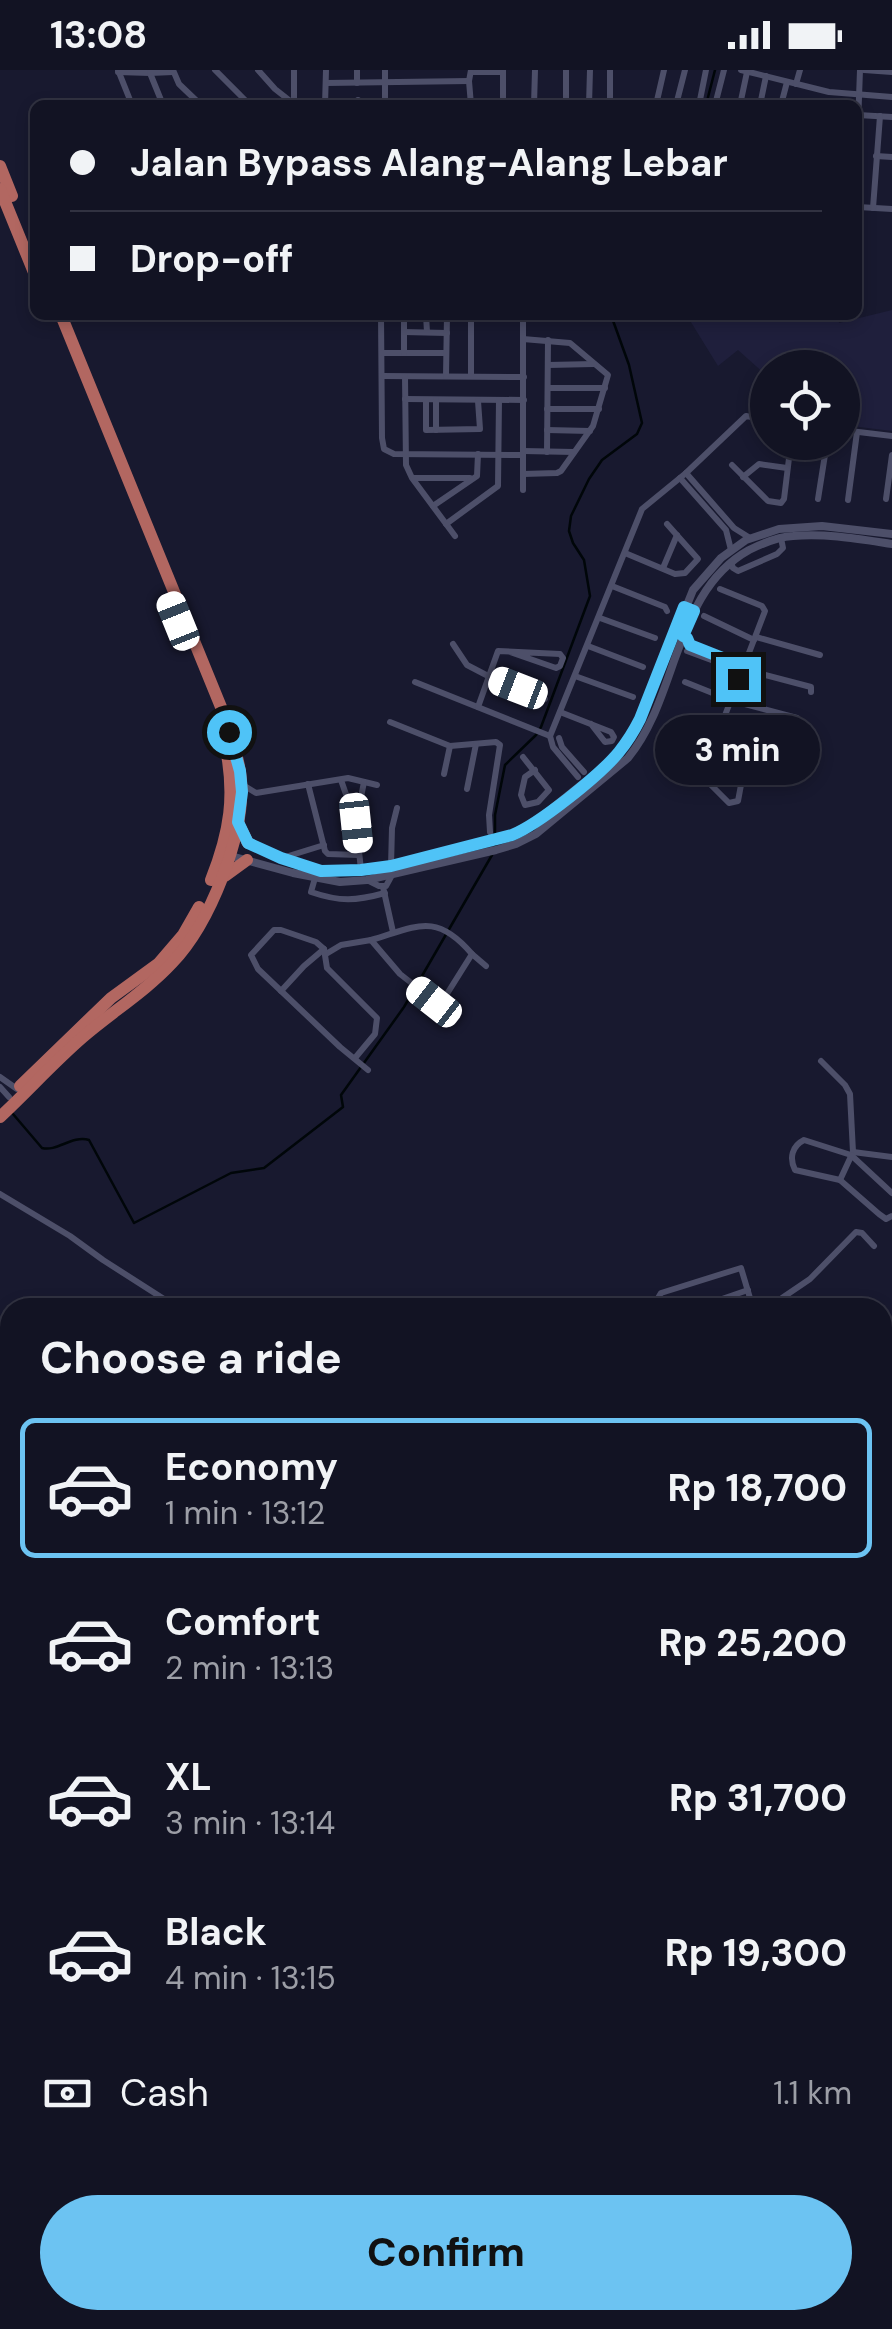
<!DOCTYPE html>
<meta charset="utf-8">
<style>
body{margin:0;font-family:"DM Sans",sans-serif;background:#1f2030;color:#f1f3f6;height:100vh;display:flex;flex-direction:column;font-size:38px;white-space:nowrap}
*{box-sizing:border-box;margin:0}
p{font-size:32px;color:#9c9ea6}
.icon{flex:none;width:55px;height:55px;fill:none;stroke:currentColor;stroke-width:2;stroke-linecap:round;stroke-linejoin:round}
.map{position:relative;flex:1;overflow:hidden}
.side{position:absolute;left:0px;top:1228px;width:892px;height:1032px;display:flex;flex-direction:column;background:#121323;border-radius:30px 30px 0 0;box-shadow:0 5px 15px #0003,0 0 0 2px #313241}
.side>*{flex:none}
.hud{position:absolute;left:30px;top:30px;width:832px;height:220px;border-radius:15px;box-shadow:0 5px 15px #0003,0 0 0 2px #313241;display:grid;align-content:center;height:220px;padding:0 40px;background:#121323}
.buttons{position:absolute;left:750px;top:280px;display:grid;gap:20px}
.buttons a{display:grid;place-items:center;width:110px;height:110px;border-radius:50%;background:#121323;box-shadow:0 5px 15px #0003,0 0 0 2px #313241;font-size:50px}
.end{position:absolute;width:45px;height:45px;margin:-22px;border:12px solid #4fc3f7;background:#111;box-shadow:0 0 0 5px #111}
.from{border-radius:50%}
.bubble{position:absolute;height:70px;border-radius:35px;background:#121323;box-shadow:0 5px 15px #0003,0 0 0 2px #313241;font-size:32px;font-weight:800;line-height:70px;text-align:center}
.car{position:absolute;width:30px;height:60px;margin:-30px -15px;border-radius:12px;box-shadow:0 0 8px 2px #0007;background:linear-gradient(#fff 24%,#345 0 40%,#fff 0 76%,#345 0 86%,#fff 0)}
.hud b{display:flex;align-items:center;gap:35px;height:95px;font-size:38px}
.hud b+b{border-top:2px solid #313241}
.hud i{width:25px;height:25px;background:#f1f3f6}
ul{padding:0;list-style:none}
li{display:flex;align-items:center;gap:30px;height:140px;margin:0 20px 15px;padding:0 20px;border:5px solid transparent;border-radius:15px}
li div{flex:1}
li b{display:block;font-size:38px}
li em{font-style:normal;font-weight:800}
li.current{border-color:#6cc3f2}
li>.icon{width:90px;height:90px;stroke-width:1.5}
h2{padding:0 40px;font-size:45px;line-height:120px}
.pay{display:flex;align-items:center;gap:25px;height:110px;padding:0 40px;font-size:38px}
.pay p{margin-inline-start:auto}
.button{display:flex;gap:20px;margin-top:auto;padding:20px 40px}
.button a{flex:1;height:115px;border-radius:60px;background:#6cc3f2;color:#111;font-size:40px;font-weight:800;line-height:115px;text-align:center}
.status{display:flex;justify-content:space-between;align-items:center;height:70px;padding:0 50px;background:#121323;direction:ltr}
.status svg{height:28px;fill:currentColor}
.map>svg:first-child{display:block}
</style>
<div class="status"><b>13:08</b><svg viewBox="0 0 49 12"><path d="M0 12V9h3v3zM5 12V6h3v6zM10 12V3h3v9zM15 12V0h3v12zM26 1h20v11H26zM47 4h2v5h-2z"/></svg></div>
<div class="map">
<svg width="892" height="2259" viewBox="0 0 892 2259">
<rect width="100%" height="100%" fill="#18192f"/>
<!-- built -->
<path fill="#1f1f3c" d="M892,240V361L843,355L842,298H768L767,306L738,280L718,296L689,249L692,245H838L839,253Z"/>
<g fill="none" stroke-linecap="round" stroke-linejoin="round">
<!-- stream -->
<g stroke="#000609" stroke-width="2.5">
<path d="M706,35L715,0"/>
<path d="M495,778V745L505,695L536,665L541,657L590,526L584,490L573,473L569,461L571,446L589,409L602,390L637,364L642,353L629,295L611,245"/>
<path d="M13,1044L42,1078C57,1082 72,1065 89,1070L134,1153L231,1103L264,1098L343,1037L341,1025L404,937L492,785"/>
<path d="M0,1338L10,1358"/>
</g>
<!-- minor -->
<g stroke="#4d4f69" stroke-width="6">
<path d="M118,0L132,35"/>
<path d="M173,0L179,14L201,35"/>
<path d="M215,0L250,35"/>
<path d="M258,0L275,19L294,34"/>
<path d="M294,0V34"/>
<path d="M357,0V13"/>
<path d="M385,0V35"/>
<path d="M610,0V35"/>
<path d="M741,0L829,22L892,27"/>
<path d="M864,0L892,2"/>
<path d="M118,2L150,3L163,35"/>
<path d="M471,2H503"/>
<path d="M150,3L173,2"/>
<path d="M326,13L469,11"/>
<path d="M796,14L800,0"/>
<path d="M358,30V35"/>
<path d="M782,31L799,35"/>
<path d="M325,35L326,0"/>
<path d="M471,35L469,11L471,0"/>
<path d="M471,35L503,34"/>
<path d="M503,35V0"/>
<path d="M534,35L535,0"/>
<path d="M566,35V0"/>
<path d="M589,35L590,0"/>
<path d="M656,35L664,0"/>
<path d="M676,35L685,0"/>
<path d="M699,35L706,0"/>
<path d="M715,35L724,0"/>
<path d="M740,35L747,2"/>
<path d="M760,35L766,6"/>
<path d="M781,35L787,12"/>
<path d="M858,45L892,47"/>
<path d="M858,55L860,0"/>
<path d="M876,86L892,87"/>
<path d="M858,137L892,139"/>
<path d="M873,138L880,46"/>
<path d="M381,245L382,368L384,379L394,384L523,385"/>
<path d="M426,245L427,262"/>
<path d="M471,245V306"/>
<path d="M471,246L571,245"/>
<path d="M404,262L447,263"/>
<path d="M523,269L570,273L608,305L593,356L561,401L557,403L523,404"/>
<path d="M382,283H446"/>
<path d="M404,283V245"/>
<path d="M548,295L594,294"/>
<path d="M382,306L524,307"/>
<path d="M446,306L447,245"/>
<path d="M405,307L406,395L412,408L455,466"/>
<path d="M548,318H605"/>
<path d="M405,329L524,330"/>
<path d="M426,330V360L480,359L478,331"/>
<path d="M436,330V360"/>
<path d="M547,339H599"/>
<path d="M547,360L590,361"/>
<path d="M842,360L892,366"/>
<path d="M523,381L574,382"/>
<path d="M547,382L548,270"/>
<path d="M732,395L768,431L781,433L784,429L791,372"/>
<path d="M686,403L734,458L750,468"/>
<path d="M743,407L759,394L787,398"/>
<path d="M413,408H470"/>
<path d="M680,408L726,460L731,480"/>
<path d="M523,420V245"/>
<path d="M818,429L827,372"/>
<path d="M886,429L892,385"/>
<path d="M848,430L857,362"/>
<path d="M433,436L477,406L478,384"/>
<path d="M446,454L498,416L499,330"/>
<path d="M625,483L675,504L685,503L698,489L667,454"/>
<path d="M731,492L733,498L738,501L777,484L783,478L781,468"/>
<path d="M663,498L677,465"/>
<path d="M612,516L665,537L667,541"/>
<path d="M704,546L754,570"/>
<path d="M600,548L655,568"/>
<path d="M756,567L820,585"/>
<path d="M453,574L467,595L490,607L545,629"/>
<path d="M690,575L743,596"/>
<path d="M588,576L643,597"/>
<path d="M687,581L741,601"/>
<path d="M746,587L758,603"/>
<path d="M575,606L633,627"/>
<path d="M738,609L747,610L758,603L811,617V622"/>
<path d="M415,612L550,666"/>
<path d="M685,612L730,630L797,648"/>
<path d="M478,637L498,581L560,584L563,588L560,596L556,598L510,582"/>
<path d="M560,642L611,662L614,667L612,671L605,672L591,654"/>
<path d="M390,652L450,676L496,672L500,675L489,745L490,762"/>
<path d="M559,668L562,677L584,702"/>
<path d="M523,687L549,720L538,732L525,735L521,725L525,707L535,700"/>
<path d="M713,690L719,661L684,647L679,649L680,657L713,690L710,714L729,733L738,731L749,672L719,661L765,541L762,536L720,519"/>
<path d="M444,704L450,676"/>
<path d="M578,707L553,677L550,666L642,439L686,403L746,346L768,350"/>
<path d="M341,710L356,753L361,800"/>
<path d="M308,714L325,781L328,784L359,785"/>
<path d="M243,715L256,723L348,708L377,715"/>
<path d="M467,719L476,674"/>
<path d="M356,752L364,712"/>
<path d="M282,788L324,775"/>
<path d="M391,796L392,758L397,738"/>
<path d="M315,808L311,822C340,832 356,831 385,823"/>
<path d="M367,810L379,816H386L392,805"/>
<path d="M383,817L393,862"/>
<path d="M371,870C418,856 436,842 472,884"/>
<path d="M326,884L341,875L371,870L400,904L437,933L445,927L472,884L486,896"/>
<path d="M281,921L304,896L324,879"/>
<path d="M355,988L375,964L377,948L327,898L324,879L316,872L281,860H274L251,885L258,899L340,977L368,1000"/>
<path d="M821,991L845,1015L850,1024L853,1082L840,1110"/>
<path d="M0,1007L17,1019"/>
<path d="M0,1017L9,1027"/>
<path d="M853,1082L892,1087"/>
<path d="M892,1123L851,1085L804,1070C792,1076 789,1088 795,1100L840,1110L879,1144L886,1149L892,1146"/>
<path d="M0,1124L70,1166L103,1190L178,1238"/>
<path d="M660,1238L658,1228L661,1223L741,1198L753,1238"/>
<path d="M696,1238L748,1220"/>
<path d="M781,1238L782,1228L810,1209L856,1162L862,1163L874,1176"/>
<path d="M882,1304L892,1288"/>
<path d="M882,1400L892,1396"/>
<path d="M882,1485L892,1478"/>
<path d="M882,1534L892,1537"/>
<path d="M882,1577L886,1579L892,1597"/>
<path d="M0,1626L9,1512"/>
<path d="M0,1709L3,1731L0,1736"/>
<path d="M882,1716L892,1714"/>
<path d="M0,1760L10,1756"/>
<path d="M0,1787L10,1783"/>
<path d="M0,1901L10,1897"/>
<path d="M0,1917L10,1935"/>
<path d="M882,1946L892,1950"/>
<path d="M0,1962L4,1970L10,1969"/>
<path d="M882,1974L892,1952"/>
<path d="M882,2065L892,2054"/>
<path d="M882,2115L892,2104"/>
<path d="M882,2136L892,2145"/>
<path d="M882,2187L892,2195"/>
<path d="M884,2232L892,2240"/>
<path d="M453,2250L464,2259"/>
<path d="M611,2250L613,2256L619,2259"/>
<path d="M651,2250L656,2254L657,2259"/>
<path d="M719,2250L717,2256L719,2259"/>
<path d="M857,2250L865,2259"/>
<path d="M16,2259L21,2250"/>
<path d="M163,2259L168,2250"/>
<path d="M246,2259L250,2250"/>
<path d="M318,2259L326,2250"/>
<path d="M347,2259L355,2250"/>
<path d="M376,2259L384,2250"/>
<path d="M485,2259L494,2250"/>
<path d="M752,2259L761,2250"/>
<path d="M798,2259L806,2250"/>
</g>
<!-- tertiary -->
<g stroke="#4d4f69" stroke-width="8">
<path d="M245,772L281,788L321,801L361,800L391,796L503,768L526,759L611,691L626,673L641,649L693,520L721,488L746,470L779,459L822,456L892,464"/>
<path d="M227,785L293,803L340,812L367,810L496,780L516,774L536,764L628,688C651,660 662,625 674,591C690,547 706,504 749,480C763,473 777,467 793,466C826,463 859,469 892,474"/>
</g>
<!-- trunk -->
<g stroke="#b26761" stroke-width="12">
<path d="M0,96L12,126"/>
<path d="M0,119L35,205"/>
<path d="M238,753L248,773"/>
<path d="M225,806L247,790"/>
<path d="M211,810C230,762 236,725 225,674"/>
<path d="M20,1016L111,928L159,893L183,865L199,837"/>
<path d="M0,1047C28,1021 54,992 83,967C112,942 146,921 172,893C210,853 245,766 241,710C239,685 228,661 221,637L61,245"/>
</g>
</g>
<g fill="none" stroke-linecap="round" stroke-linejoin="round">
<!-- route -->
<path stroke="#4fc3f7" stroke-width="12" d="M229,662L240,701L242,722L238,752L248,773L281,788L321,801L361,800L391,796L512,765C539,754 599,706 619,682C627,672 634,661 640,649L684,537L694,541L683,566L687,568L690,575L743,596L738,609"/>
</g>
</svg>
<div class="buttons">
<a><svg class="icon" aria-label="locate" viewBox="0 0 24 24"><circle cx="12" cy="12" r="6"/><path d="M12 2v4M12 18v4M2 12h4M18 12h4"/></svg></a>
</div>
<i class="end from" style="left:229px;top:662px"></i>
<i class="end" style="left:738px;top:609px"></i>
<div class="bubble" style="left:655px;top:645px;width:165px">3 min</div>
<i class="car" style="left:178px;top:551px;rotate:338deg"></i>
<i class="car" style="left:518px;top:618px;rotate:291deg"></i>
<i class="car" style="left:356px;top:753px;rotate:174deg"></i>
<i class="car" style="left:434px;top:932px;rotate:308deg"></i>
<div class="hud">
<b><i class="from"></i>Jalan Bypass Alang-Alang Lebar</b>
<b><i></i>Drop-off</b>
</div>
<section class="side">
<h2>Choose a ride</h2>
<ul>
<li class="current"><svg class="icon" aria-label="car" viewBox="0 0 24 24"><path d="M5 17H2v-5l4-1 3-4h7l3 4 3 1v5h-3M9 17h6M6 11h13"/><circle cx="7" cy="17" r="2"/><circle cx="17" cy="17" r="2"/></svg><div><b>Economy</b><p>1 min · 13:12</p></div><em>Rp 18,700</em></li>
<li><svg class="icon" aria-label="car" viewBox="0 0 24 24"><path d="M5 17H2v-5l4-1 3-4h7l3 4 3 1v5h-3M9 17h6M6 11h13"/><circle cx="7" cy="17" r="2"/><circle cx="17" cy="17" r="2"/></svg><div><b>Comfort</b><p>2 min · 13:13</p></div><em>Rp 25,200</em></li>
<li><svg class="icon" aria-label="car" viewBox="0 0 24 24"><path d="M5 17H2v-5l4-1 3-4h7l3 4 3 1v5h-3M9 17h6M6 11h13"/><circle cx="7" cy="17" r="2"/><circle cx="17" cy="17" r="2"/></svg><div><b>XL</b><p>3 min · 13:14</p></div><em>Rp 31,700</em></li>
<li><svg class="icon" aria-label="car" viewBox="0 0 24 24"><path d="M5 17H2v-5l4-1 3-4h7l3 4 3 1v5h-3M9 17h6M6 11h13"/><circle cx="7" cy="17" r="2"/><circle cx="17" cy="17" r="2"/></svg><div><b>Black</b><p>4 min · 13:15</p></div><em>Rp 19,300</em></li>
</ul>
<div class="pay"><svg class="icon" aria-label="cash" viewBox="0 0 24 24"><path d="M3 7h18v10H3z"/><circle cx="12" cy="12" r="2"/></svg>Cash<p>1.1 km</p></div>
<div class="button"><a>Confirm</a></div>
</section>
</div>
